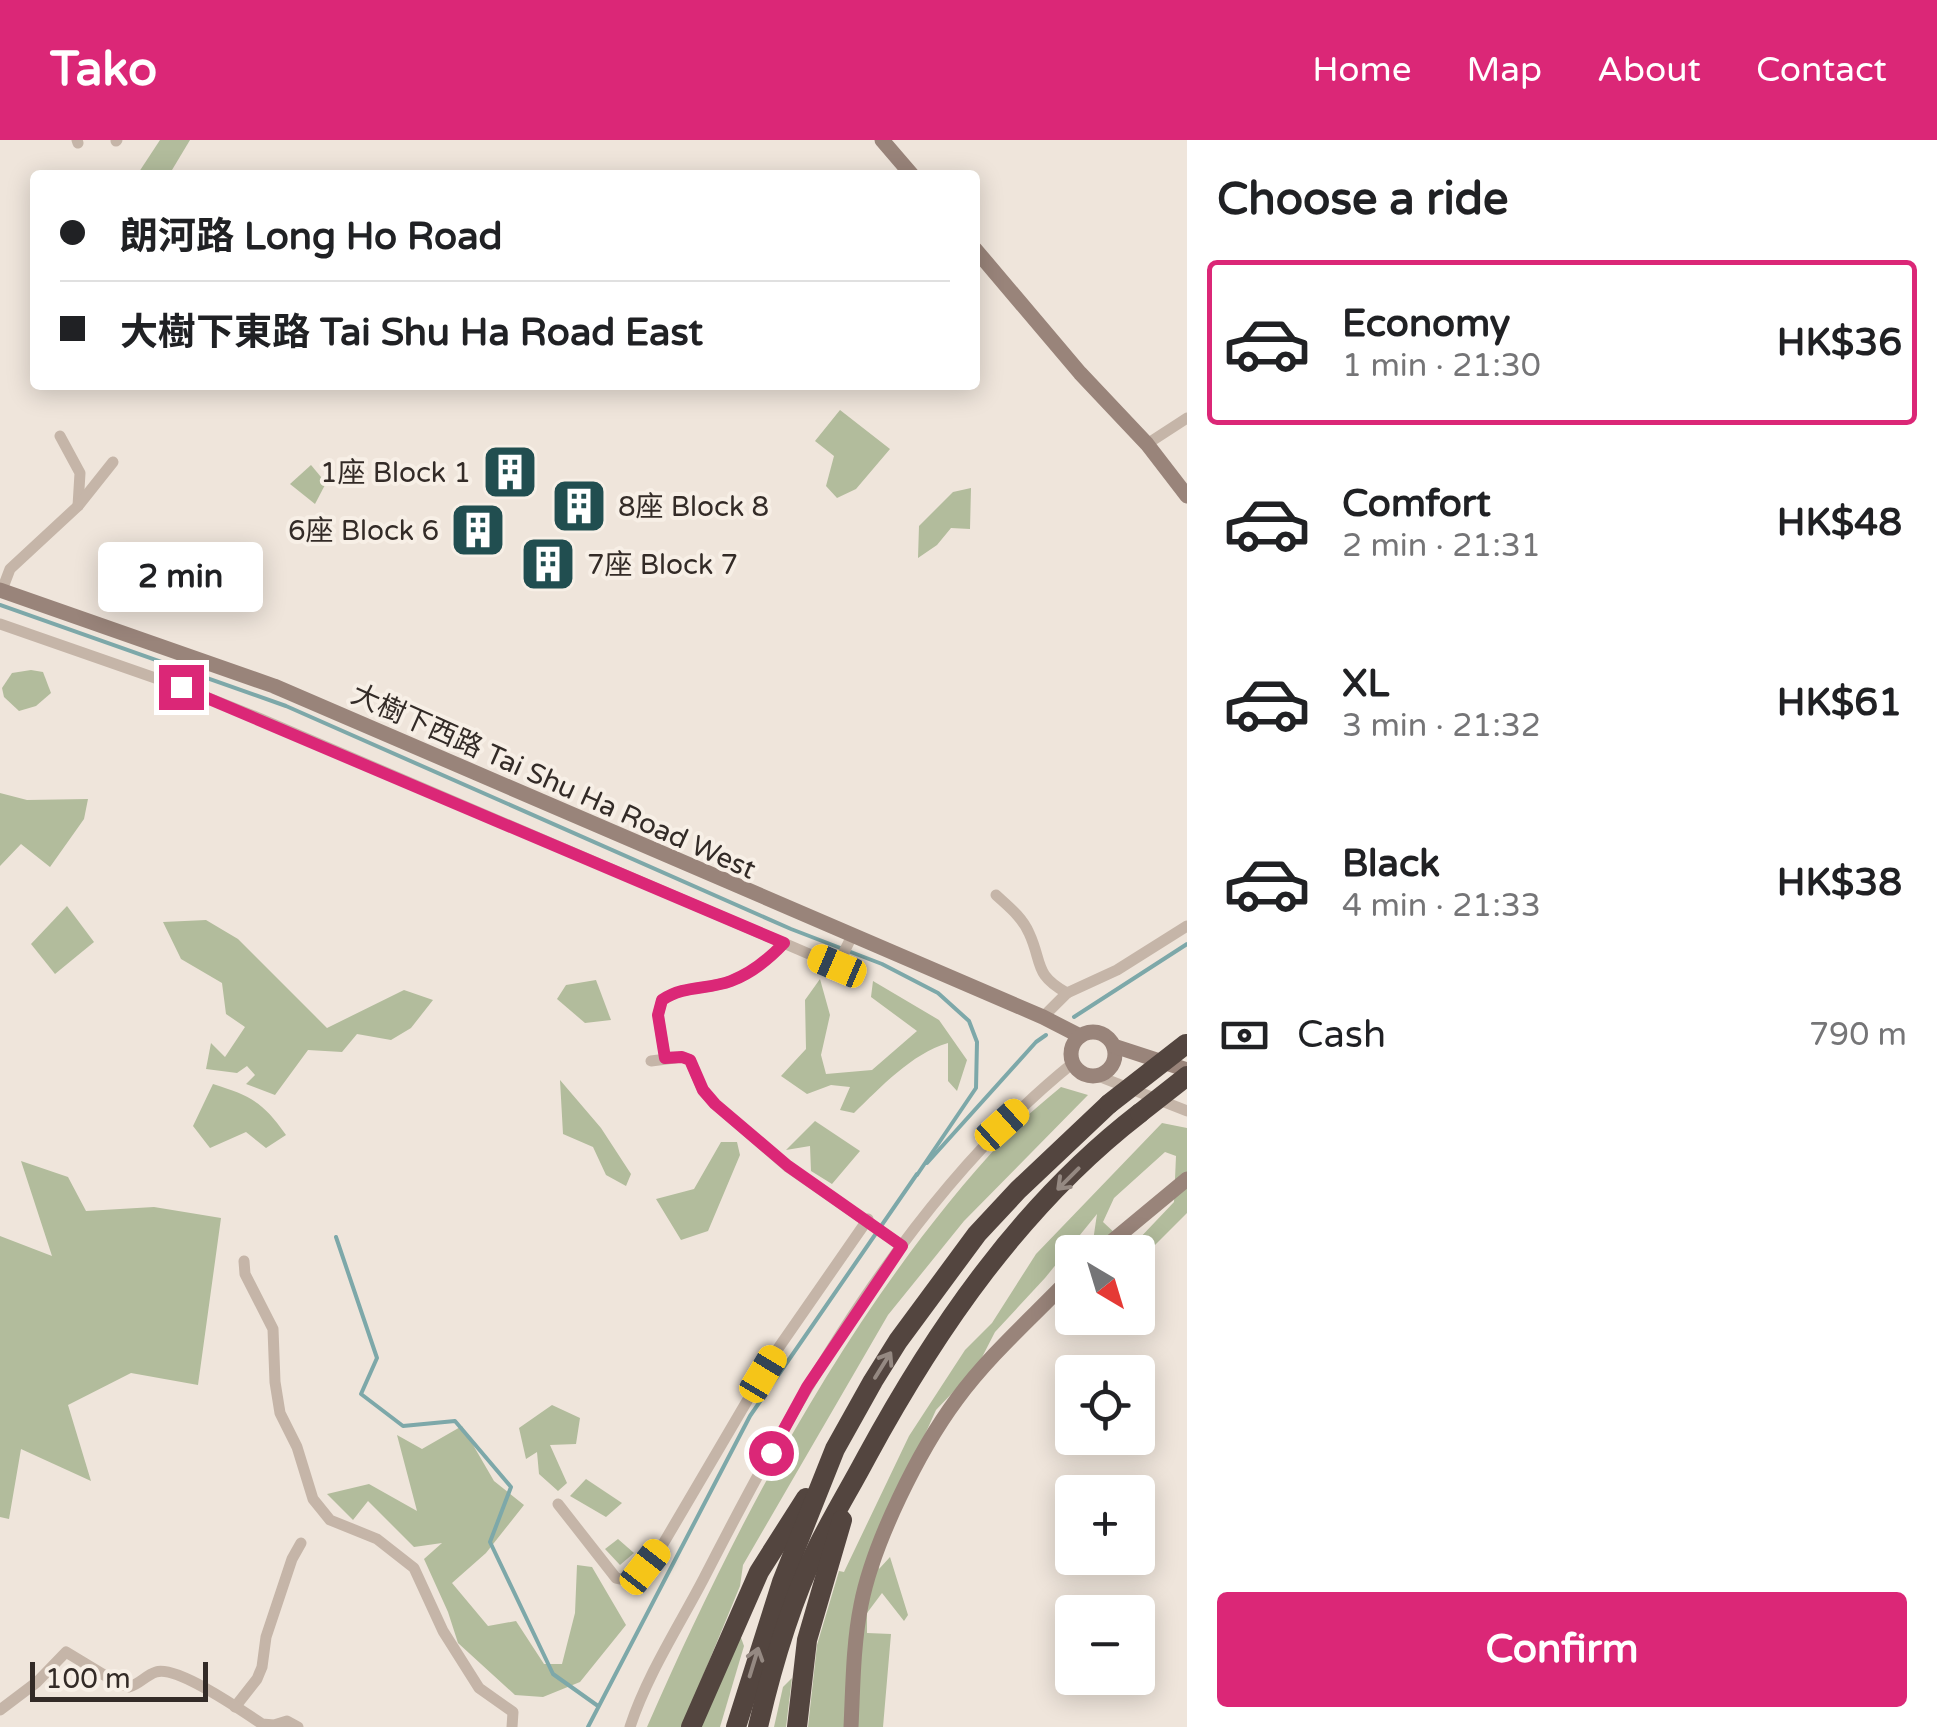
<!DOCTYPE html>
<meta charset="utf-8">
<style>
body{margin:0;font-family:"Varela Round","Noto Sans TC",sans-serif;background:#f6f6f6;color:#202124;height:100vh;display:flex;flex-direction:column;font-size:38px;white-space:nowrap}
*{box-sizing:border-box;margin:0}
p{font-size:32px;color:#757577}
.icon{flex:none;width:55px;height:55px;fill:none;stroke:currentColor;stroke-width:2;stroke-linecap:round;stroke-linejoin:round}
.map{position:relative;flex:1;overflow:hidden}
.side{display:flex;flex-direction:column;background:#fff;width:750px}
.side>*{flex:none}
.banner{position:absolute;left:30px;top:30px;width:950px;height:220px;border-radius:10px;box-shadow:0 5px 25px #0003;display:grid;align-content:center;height:220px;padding:0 30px;background:#fff}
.needle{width:65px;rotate:142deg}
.tools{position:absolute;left:1055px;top:1095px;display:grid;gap:20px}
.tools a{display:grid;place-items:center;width:100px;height:100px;border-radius:10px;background:#fff;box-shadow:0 5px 25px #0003;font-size:50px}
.scale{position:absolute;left:30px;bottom:25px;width:178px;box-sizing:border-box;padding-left:10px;border:5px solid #332b27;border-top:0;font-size:28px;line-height:35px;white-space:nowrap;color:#332b27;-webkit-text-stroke:8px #f7efe6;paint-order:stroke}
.end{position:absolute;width:45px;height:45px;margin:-22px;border:12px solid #db2777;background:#fff;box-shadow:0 0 0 5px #fff}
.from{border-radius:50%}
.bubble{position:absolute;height:70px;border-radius:10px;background:#fff;box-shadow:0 5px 25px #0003;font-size:32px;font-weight:700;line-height:70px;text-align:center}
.car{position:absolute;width:30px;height:60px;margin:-30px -15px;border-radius:12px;box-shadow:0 0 8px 2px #0007;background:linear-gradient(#f5c518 24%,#345 0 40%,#f5c518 0 76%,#345 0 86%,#f5c518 0)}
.banner b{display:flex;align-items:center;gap:35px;height:95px;font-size:38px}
.banner b+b{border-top:2px solid #e0e0e0}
.banner i{width:25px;height:25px;background:#202124}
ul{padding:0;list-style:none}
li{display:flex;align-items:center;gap:30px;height:165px;margin:0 20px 15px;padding:0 10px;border:5px solid transparent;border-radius:10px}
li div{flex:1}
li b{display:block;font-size:38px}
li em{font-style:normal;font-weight:700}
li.active{border-color:#db2777}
li>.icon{width:90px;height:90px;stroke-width:1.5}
h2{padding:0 30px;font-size:45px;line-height:120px}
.pay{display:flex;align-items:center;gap:25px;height:110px;padding:0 30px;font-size:38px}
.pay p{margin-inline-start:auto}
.button{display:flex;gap:20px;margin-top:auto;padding:20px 30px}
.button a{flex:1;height:115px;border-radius:10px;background:#db2777;color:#fff;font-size:40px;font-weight:700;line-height:115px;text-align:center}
header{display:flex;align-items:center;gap:60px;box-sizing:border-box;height:140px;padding:0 50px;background:#db2777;color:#fff}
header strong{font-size:48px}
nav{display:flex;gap:55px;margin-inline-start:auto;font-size:35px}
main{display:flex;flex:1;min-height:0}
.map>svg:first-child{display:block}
</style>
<header>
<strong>Tako</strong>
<nav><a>Home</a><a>Map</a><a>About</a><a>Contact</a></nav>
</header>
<main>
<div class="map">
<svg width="1187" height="1587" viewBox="0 0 1187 1587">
<rect width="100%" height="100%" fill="#efe5db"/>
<!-- green -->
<g fill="#b2bc9c">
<path d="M160,0H190L169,35H137Z"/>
<path d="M840,270L890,309L856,349L837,358L826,346L834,316L815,301Z"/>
<path d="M311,325L326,343L315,364L290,344Z"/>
<path d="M971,348L970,389L951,388L937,405L918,418L919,386L953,352Z"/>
<path d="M31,530L43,532L51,553L36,566L19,571L4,557L2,548L12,533Z"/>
<path d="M0,653L27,660L88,659L84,679L50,727L21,704L0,726Z"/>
<path d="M67,766L94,802L55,834L31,804Z"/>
<path d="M206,780L238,799L327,888L404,850L433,860L411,888L391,900L357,894L342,912L308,910L275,955L246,944L255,935L247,926L237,933L206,929L211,903L225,917L245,887L226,874L222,843L181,819L163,782Z"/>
<path d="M820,839L830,875L821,915L826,934L872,930L917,891L871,857L873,841L939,880L967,920L957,951L948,941V903C911,914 881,947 854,973L840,970L850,947L831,945L807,954L781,936L806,909L805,860Z"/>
<path d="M596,840L611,880L585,883L557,859L566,845Z"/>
<path d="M560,940L601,988L631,1034L626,1046L606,1035L593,1007L563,994Z"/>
<path d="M213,944C251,956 263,962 286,995L266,1008L246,992L210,1008L193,986Z"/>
<path d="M1061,947L1088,955L964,1081L888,1175L743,1425L740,1446L682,1587H647C736,1383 852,1162 1005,998C1022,979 1042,963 1061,947Z"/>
<path d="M815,981L860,1011L832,1044L811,1031L810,1006L786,1010Z"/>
<path d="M1162,983L1187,988V1073L1149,1111L1136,1102L1174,1062L1176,1016L1165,1012L1114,1058L1103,1082L1118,1096L1108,1110L1093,1101L1097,1074L1045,1138L995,1192L977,1227L936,1270L882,1390L879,1429L890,1417L908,1475L904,1481L882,1453L867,1473V1493L891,1494L883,1587H808L817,1505L839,1431L844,1432L909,1296L965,1210L992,1183L1036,1114Z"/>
<path d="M721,1002H737L740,1015L708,1091L681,1100L656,1059L694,1049Z"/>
<path d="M21,1021L68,1037L86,1071L154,1067L221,1078L198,1245L131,1233L68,1265L91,1341L21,1309L9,1379L0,1377V1096L52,1116Z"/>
<path d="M552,1265L580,1278L576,1304L550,1305L567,1343L558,1351L539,1334L537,1312L526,1319L519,1288Z"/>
<path d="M462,1286L494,1341L524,1365L486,1413L452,1443L488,1486L516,1481L544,1524H562L575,1473L577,1425L592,1427L626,1485L580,1542L543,1557L515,1555L458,1503L448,1472L424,1419L442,1403L414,1407L368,1361L353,1380L327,1354L369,1344L417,1371L397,1295L422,1309Z"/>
<path d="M586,1339L622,1363L606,1377L570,1356Z"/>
<path d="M618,1399L634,1413L620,1425L605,1409Z"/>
<path d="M740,1495L744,1506L720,1587H701Z"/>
<path d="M792,1538L786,1587H774L783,1547Z"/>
</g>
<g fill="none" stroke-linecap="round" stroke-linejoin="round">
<!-- stream -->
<g stroke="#7da8a9" stroke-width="4">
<path d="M0,465L286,566L791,789L882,824L938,853L969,881L977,902L976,948L917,1035"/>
<path d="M1074,877L1187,804"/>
<path d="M927,1023L1036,902L1046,895"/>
<path d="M336,1097L377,1218L361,1254L403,1286L455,1281L511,1347L490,1402L553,1534L598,1566"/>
<path d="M588,1587L750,1276L917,1034"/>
</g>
<!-- street -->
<g stroke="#c5b5a8" stroke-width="11">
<path d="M77,0L78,3"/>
<path d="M116,1L117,0"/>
<path d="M60,296L80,333L78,366"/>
<path d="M1147,304L1187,278"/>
<path d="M2,450L10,429L78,366L113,322"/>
<path d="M0,484L181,547L259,578L837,826L852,796"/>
<path d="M996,755C1009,767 1022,777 1029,793C1043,823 1033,834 1067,853"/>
<path d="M1043,877L1067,853L1117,830L1187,786"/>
<path d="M665,918L658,875L662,860C684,845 707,850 731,841C752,833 769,819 784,803"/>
<path d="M651,921L682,917L690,920L703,951L715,964L788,1027L902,1106"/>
<path d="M1098,936L1187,971"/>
<path d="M244,1121L245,1134L273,1189L275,1242L280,1273L297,1307L313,1359L330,1380L377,1399L414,1428L443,1491L479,1548L513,1572L512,1587"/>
<path d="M558,1364L616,1438L630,1441L663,1404L777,1210L868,1079"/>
<path d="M235,1567L257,1539L262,1527L266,1497L292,1419L301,1403"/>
<path d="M0,1570L37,1542L66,1512L114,1541L129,1547C140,1544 146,1535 156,1532C177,1525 244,1572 262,1584L274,1585L287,1581L298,1587"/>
<path d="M630,1587C647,1535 679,1486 704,1438C799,1253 909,1055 1073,923"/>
</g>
<!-- secondary -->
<g stroke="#99847a" stroke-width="15">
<path d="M882,0L912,35"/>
<path d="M975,109L1080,233L1147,304L1187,356"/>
<path d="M0,450L274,546L1043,877L1080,896"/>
<circle cx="1093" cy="914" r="22"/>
<path d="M1114,906L1187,930"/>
<path d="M1099,1112L1187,1039"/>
<path d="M851,1587C853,1546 853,1505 861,1465C873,1403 919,1310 957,1259C990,1214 1034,1176 1072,1136"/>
</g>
<!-- highway -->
<g stroke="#53453f" stroke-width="20">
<path d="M691,1587L759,1432L806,1358"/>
<path d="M736,1587L782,1442L835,1309L873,1241L898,1201L977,1094L1018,1050L1109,964"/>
<path d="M758,1587C772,1526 791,1462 818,1406C833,1376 850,1348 866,1318C936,1189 1022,1064 1140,973"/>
<path d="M797,1587L807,1500L842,1380"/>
</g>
<!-- highway-bridge -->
<g stroke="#53453f" stroke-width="20">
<path d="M1109,964L1186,904"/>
<path d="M1140,973L1187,936"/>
</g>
</g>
<!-- one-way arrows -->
<defs><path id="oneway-shaft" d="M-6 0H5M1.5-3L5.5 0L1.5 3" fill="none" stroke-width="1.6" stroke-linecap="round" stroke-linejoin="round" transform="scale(2.5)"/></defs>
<g stroke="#958982">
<use href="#oneway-shaft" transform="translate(1068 1039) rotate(135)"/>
<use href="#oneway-shaft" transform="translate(883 1225) rotate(-58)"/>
<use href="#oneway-shaft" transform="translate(754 1522) rotate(-73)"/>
</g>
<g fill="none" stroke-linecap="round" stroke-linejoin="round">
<!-- route -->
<path stroke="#db2777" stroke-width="12" d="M181,547L784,803C769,819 752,833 731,841C707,850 684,845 662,860L658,875L665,918L682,917L690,920L703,950L715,964L788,1026L902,1106L807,1247L771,1313"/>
</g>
<!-- icons -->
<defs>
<g id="building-square" transform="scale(2.875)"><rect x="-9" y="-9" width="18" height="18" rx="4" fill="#214e50" stroke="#f7efe6"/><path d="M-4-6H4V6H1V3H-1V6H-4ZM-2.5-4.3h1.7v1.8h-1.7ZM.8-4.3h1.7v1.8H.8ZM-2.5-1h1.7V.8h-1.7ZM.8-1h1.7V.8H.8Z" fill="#fff"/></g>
</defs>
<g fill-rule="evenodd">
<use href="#building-square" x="510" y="332"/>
<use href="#building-square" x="579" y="366"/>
<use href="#building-square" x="478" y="390"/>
<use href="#building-square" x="548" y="424"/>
</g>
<g text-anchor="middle" stroke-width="8" stroke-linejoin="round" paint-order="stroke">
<!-- poi labels -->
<g font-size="28" fill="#332b27" stroke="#f7efe6" text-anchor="end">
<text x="471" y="342">1座 Block 1</text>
<text x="618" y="376" text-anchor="start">8座 Block 8</text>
<text x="439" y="400">6座 Block 6</text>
<text x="587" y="434" text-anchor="start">7座 Block 7</text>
</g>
<!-- street labels -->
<g font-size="28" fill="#332b27" stroke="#f7efe6">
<text transform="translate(554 641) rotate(24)" y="10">大樹下西路 Tai Shu Ha Road West</text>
</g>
</g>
</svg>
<div class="tools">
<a><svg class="needle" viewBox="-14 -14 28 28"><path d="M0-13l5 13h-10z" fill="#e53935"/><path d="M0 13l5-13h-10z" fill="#757577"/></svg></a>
<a><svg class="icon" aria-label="locate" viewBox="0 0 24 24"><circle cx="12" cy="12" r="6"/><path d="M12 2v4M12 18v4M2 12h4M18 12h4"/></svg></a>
<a>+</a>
<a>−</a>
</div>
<div class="scale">100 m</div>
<i class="end from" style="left:771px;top:1313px"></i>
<i class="end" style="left:181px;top:547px"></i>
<div class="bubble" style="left:98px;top:402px;width:165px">2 min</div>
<i class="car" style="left:837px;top:826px;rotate:293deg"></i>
<i class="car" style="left:1002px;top:985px;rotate:48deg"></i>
<i class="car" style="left:763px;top:1234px;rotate:31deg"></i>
<i class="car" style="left:645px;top:1427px;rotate:38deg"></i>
<div class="banner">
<b><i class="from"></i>朗河路 Long Ho Road</b>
<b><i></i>大樹下東路 Tai Shu Ha Road East</b>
</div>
</div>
<section class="side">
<h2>Choose a ride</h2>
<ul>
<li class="active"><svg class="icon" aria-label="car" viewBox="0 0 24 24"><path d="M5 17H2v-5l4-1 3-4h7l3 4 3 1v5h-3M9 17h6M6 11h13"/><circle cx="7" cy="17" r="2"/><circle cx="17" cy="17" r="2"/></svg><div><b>Economy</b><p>1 min · 21:30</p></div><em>HK$36</em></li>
<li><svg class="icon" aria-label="car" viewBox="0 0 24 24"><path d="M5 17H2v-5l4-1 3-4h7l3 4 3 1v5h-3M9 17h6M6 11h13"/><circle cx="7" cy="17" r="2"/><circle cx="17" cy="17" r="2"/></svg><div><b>Comfort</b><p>2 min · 21:31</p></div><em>HK$48</em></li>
<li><svg class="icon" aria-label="car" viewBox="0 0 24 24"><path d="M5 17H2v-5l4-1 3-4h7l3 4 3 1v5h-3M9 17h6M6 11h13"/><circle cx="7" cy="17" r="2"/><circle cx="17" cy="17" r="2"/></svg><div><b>XL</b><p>3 min · 21:32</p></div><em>HK$61</em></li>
<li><svg class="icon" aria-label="car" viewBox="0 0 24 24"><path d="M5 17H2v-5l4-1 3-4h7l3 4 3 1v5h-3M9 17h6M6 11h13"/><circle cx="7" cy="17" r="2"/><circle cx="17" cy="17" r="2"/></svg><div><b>Black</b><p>4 min · 21:33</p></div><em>HK$38</em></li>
</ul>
<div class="pay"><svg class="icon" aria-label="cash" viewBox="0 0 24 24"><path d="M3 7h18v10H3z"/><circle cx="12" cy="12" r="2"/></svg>Cash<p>790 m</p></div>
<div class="button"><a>Confirm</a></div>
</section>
</main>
